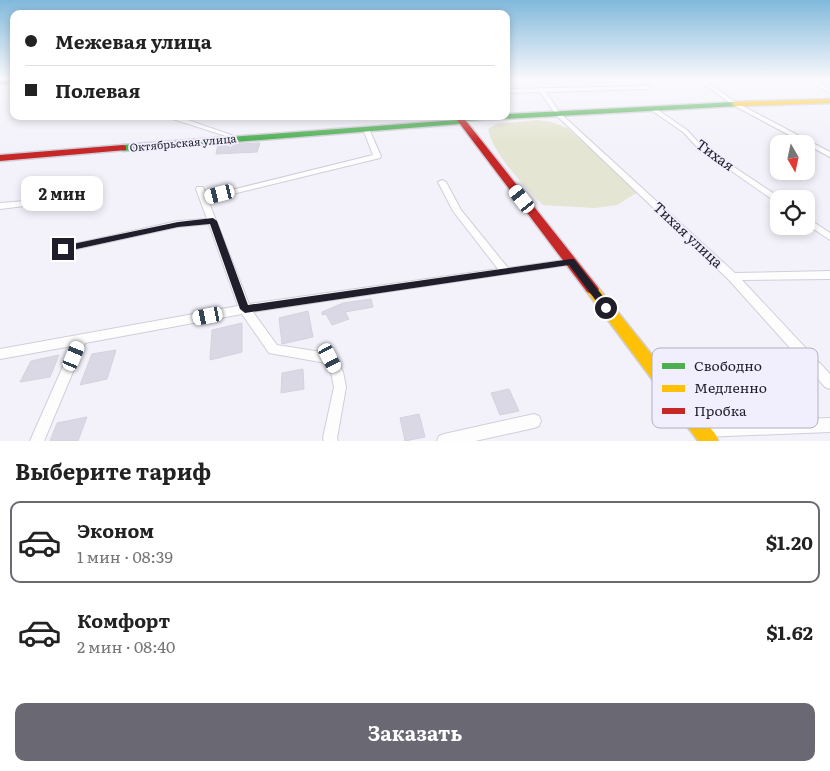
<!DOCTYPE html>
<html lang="ru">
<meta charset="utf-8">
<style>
body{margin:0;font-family:Literata,serif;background:#f6f6f6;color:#222;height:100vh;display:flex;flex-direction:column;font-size:19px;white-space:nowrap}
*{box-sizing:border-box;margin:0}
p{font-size:16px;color:#767676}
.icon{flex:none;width:28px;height:28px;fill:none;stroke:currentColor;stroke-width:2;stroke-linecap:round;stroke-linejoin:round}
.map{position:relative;height:441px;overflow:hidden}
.sheet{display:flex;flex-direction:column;background:#fff;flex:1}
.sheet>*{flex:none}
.banner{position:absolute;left:10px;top:10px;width:500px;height:110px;border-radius:10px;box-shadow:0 2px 8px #0003;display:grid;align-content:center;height:110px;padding:0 15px;background:#fff}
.needle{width:32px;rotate:171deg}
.tools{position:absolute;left:770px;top:135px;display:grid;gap:10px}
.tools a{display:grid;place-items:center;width:45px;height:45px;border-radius:10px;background:#fff;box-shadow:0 2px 8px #0003;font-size:25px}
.end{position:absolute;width:22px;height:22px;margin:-11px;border:6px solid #201e2a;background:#fff;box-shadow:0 0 0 2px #fff}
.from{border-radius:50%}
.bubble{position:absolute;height:35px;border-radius:10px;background:#fff;box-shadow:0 2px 8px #0003;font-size:16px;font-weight:700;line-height:35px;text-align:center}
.car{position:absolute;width:15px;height:30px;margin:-15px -8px;border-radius:6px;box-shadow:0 0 4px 1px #0007;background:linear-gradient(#fff 24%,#345 0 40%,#fff 0 76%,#345 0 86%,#fff 0)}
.banner b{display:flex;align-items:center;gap:18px;height:48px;font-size:19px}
.banner b+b{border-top:1px solid #e0e0e0}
.banner i{width:12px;height:12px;background:#222}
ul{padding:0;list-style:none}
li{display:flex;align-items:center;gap:15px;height:82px;margin:0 10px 8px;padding:0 5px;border:2px solid transparent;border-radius:10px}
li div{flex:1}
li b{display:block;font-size:19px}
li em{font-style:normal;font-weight:700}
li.selected{border-color:#6a6873}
li>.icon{width:45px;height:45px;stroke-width:1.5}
h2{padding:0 15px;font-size:22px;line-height:60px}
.primary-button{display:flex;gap:10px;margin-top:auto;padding:10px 15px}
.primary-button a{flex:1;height:58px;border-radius:10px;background:#6a6873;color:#fff;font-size:20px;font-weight:700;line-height:58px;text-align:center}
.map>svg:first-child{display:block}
</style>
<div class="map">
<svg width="830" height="441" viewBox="0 0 830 441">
<rect width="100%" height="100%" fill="#f3f2fa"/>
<!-- green -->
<path fill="#e4e5d2" d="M537,120L552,122L567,128L638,192L617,205L595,208L543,205C525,187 493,154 488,129L497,124Z"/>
<!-- building -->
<g fill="#dad8e5" stroke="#d4d3dd">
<path d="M260,143L257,152L216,154L218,145Z"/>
<path d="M371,299L373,307L345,312L349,319L332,325L326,314L322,315V312L343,303Z"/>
<path d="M308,311L313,337L282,344L279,318Z"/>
<path d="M242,323V352L210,360L212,330Z"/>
<path d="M116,350L107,379L80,385L92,354Z"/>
<path d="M59,355L50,377L20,382L31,361Z"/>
<path d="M303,369L304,389L281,393L282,373Z"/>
<path d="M509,389L519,411L500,415L491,393Z"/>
<path d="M419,414L425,437L405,441L400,418Z"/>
<path d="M87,417L78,441H50L57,423Z"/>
</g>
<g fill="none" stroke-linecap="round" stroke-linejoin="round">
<!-- street casing -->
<g stroke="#d0cfd9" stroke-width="2">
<g id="street">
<path d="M698,80H704L737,103L830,152V157L733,105Z"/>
<path d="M808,80H814L830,89V93Z"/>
<path d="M649,86L650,87L647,89L546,92L560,113L735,273L830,271V279L742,280L830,374V389L825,387L729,280L556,115L540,92L506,93V89Z"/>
<path d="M651,108H655L687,130L701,145L782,199H779V202H776L697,147L683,132L651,110Z"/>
<path d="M161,116L179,117L240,138L239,139H235L176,120Z"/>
<path d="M366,127L369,129L381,156L380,158L208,200L249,304L498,269L453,211L438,182L442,180L446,182L461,210L508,268L571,259L574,260L576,262L574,264L253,312L277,345L334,354L343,372L346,387L337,438L338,441H324L323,438L334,387L331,372L326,363L269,353L242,314L85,343L44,441H30L72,346L0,359V349L238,306L209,224L178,227L63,252L60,251L58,249L60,247L178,221L207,219L196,189L197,187H203L207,196L373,155L363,129Z"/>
<path d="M38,200H41L42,202L41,204L0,209V203Z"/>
<path d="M806,217L830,233V240L806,224Z"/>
<path d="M534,414L539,416L541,421L539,426L534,428L475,441H437L439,436L444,434Z"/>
<path d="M830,418V432L702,437L697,435L695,430L697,425L702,423Z"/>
</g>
</g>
<!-- fast casing -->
<g stroke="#d0cfd9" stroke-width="3">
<g id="fast">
<path d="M0,80H14V83L0,84Z"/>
<path d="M735,102L739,104L738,106L465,121L459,124L123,151L119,148L123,145L457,120L463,117L506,116V114Z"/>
</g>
</g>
<!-- slow casing -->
<g stroke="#d0cfd9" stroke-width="3">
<g id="slow">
<path d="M830,99V103L735,106L731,104L735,102Z"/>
<path d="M592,284L597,286L716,435L718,441H698L587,292L585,289L587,286Z"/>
</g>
</g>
<!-- jam casing -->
<g stroke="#d0cfd9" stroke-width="3">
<g id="jam">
<path d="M454,116H462L597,286L599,289L597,292L592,294L587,292Z"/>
<path d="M123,145L126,146V150L0,161V155Z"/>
</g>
</g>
<!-- street -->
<use href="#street" fill="#fdfdfe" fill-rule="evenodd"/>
<!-- fast -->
<use href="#fast" fill="#4caf50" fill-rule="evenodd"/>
<!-- slow -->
<use href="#slow" fill="#ffc107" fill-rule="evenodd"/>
<!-- jam -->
<use href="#jam" fill="#c62828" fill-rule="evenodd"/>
</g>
<!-- sky -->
<linearGradient id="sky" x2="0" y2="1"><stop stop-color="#81b9db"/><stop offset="0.56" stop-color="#faf9fd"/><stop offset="1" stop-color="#faf9fd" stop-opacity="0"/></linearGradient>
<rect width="830" height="142" fill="url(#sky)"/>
<!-- route -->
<path fill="#201e2a" d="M213,218L217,221L248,305L571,259H574L612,308L610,310H603L569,265L245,313L240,309L210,224L178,227L63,252L59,249L63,246L178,222Z"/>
<g text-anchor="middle" stroke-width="4" stroke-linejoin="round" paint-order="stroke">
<!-- far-street labels -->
<g font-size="11" fill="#201e2a" stroke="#f1effd">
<text transform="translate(183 143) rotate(-5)" y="4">Октябрьская улица</text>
</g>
<!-- street labels -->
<g font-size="14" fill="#201e2a" stroke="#f1effd">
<text transform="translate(715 155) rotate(36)" y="5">Тихая</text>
<text transform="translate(688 235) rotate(43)" y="5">Тихая улица</text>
</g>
</g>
<!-- legend -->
<rect x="652" y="348" width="166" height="80" rx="8" fill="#f1effd" stroke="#b2b0be" stroke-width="1"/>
<rect x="662" y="363" width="23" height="6" fill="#4caf50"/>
<rect x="662" y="385" width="23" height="7" fill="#ffc107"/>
<rect x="662" y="408" width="23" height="6" fill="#c62828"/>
<g font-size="14" fill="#201e2a">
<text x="694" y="371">Свободно</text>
<text x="694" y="393">Медленно</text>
<text x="694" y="416">Пробка</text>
</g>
</svg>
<div class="tools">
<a><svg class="needle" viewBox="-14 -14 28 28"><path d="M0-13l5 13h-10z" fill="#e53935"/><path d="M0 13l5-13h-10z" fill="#767676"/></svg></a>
<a><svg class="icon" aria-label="locate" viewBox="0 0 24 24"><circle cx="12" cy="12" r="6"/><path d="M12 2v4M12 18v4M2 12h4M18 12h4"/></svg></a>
</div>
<i class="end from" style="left:606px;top:308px"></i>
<i class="end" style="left:63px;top:249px"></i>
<div class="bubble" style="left:21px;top:176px;width:82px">2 мин</div>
<i class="car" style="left:220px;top:194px;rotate:256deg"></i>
<i class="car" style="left:522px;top:199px;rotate:322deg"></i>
<i class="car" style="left:208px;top:316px;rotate:259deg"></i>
<i class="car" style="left:74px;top:356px;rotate:23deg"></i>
<i class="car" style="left:330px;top:358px;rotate:152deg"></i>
<div class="banner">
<b><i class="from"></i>Межевая улица</b>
<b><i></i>Полевая</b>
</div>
</div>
<section class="sheet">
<h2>Выберите тариф</h2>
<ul>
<li class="selected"><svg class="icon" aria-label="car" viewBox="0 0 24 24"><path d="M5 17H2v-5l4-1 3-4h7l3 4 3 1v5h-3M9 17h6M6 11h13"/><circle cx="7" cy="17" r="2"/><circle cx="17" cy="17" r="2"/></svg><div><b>Эконом</b><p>1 мин · 08:39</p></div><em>$1.20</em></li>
<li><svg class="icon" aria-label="car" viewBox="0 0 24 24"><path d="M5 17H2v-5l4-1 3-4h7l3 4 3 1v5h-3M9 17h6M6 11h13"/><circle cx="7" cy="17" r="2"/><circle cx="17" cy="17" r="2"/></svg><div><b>Комфорт</b><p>2 мин · 08:40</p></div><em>$1.62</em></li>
</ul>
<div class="primary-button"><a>Заказать</a></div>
</section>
